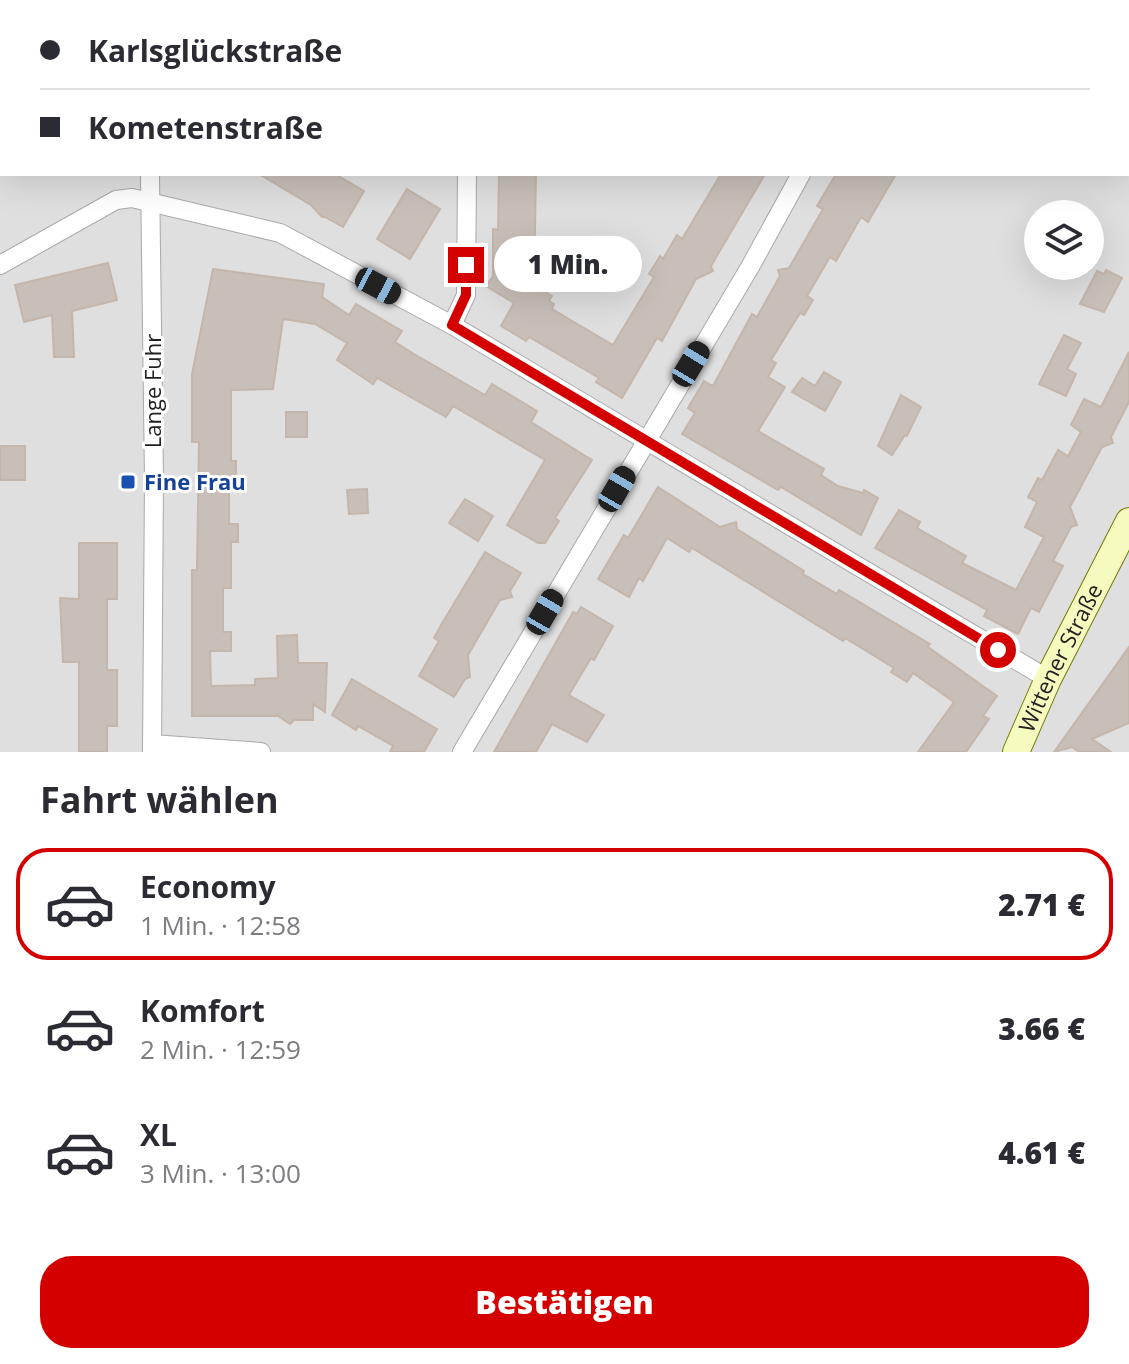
<!DOCTYPE html>
<html lang="de">
<meta charset="utf-8">
<style>
body{margin:0;font-family:"Open Sans",sans-serif;background:#f2f2f3;color:#2b2b33;height:100vh;display:flex;flex-direction:column;font-size:30px;white-space:nowrap}
*{box-sizing:border-box;margin:0}
p{font-size:26px;color:#7c7c81}
.icon{flex:none;width:44px;height:44px;fill:none;stroke:currentColor;stroke-width:2;stroke-linecap:round;stroke-linejoin:round}
.map{position:relative;height:752px;overflow:hidden}
.drawer{display:flex;flex-direction:column;background:#fff;flex:1}
.drawer>*{flex:none}
.top-card{position:absolute;left:0px;top:0px;width:1130px;height:176px;box-shadow:0 8px 32px #0002;display:grid;align-content:center;height:176px;padding:0 40px;background:#fff}
.controls{position:absolute;left:1024px;top:200px;display:grid;gap:16px}
.controls a{display:grid;place-items:center;width:80px;height:80px;border-radius:50%;background:#fff;box-shadow:0 8px 32px #0002;font-size:40px}
.end{position:absolute;width:36px;height:36px;margin:-18px;border:10px solid #d40000;background:#fff;box-shadow:0 0 0 4px #fff}
.from{border-radius:50%}
.bubble{position:absolute;height:56px;border-radius:28px;background:#fff;box-shadow:0 8px 32px #0002;font-size:26px;font-weight:800;line-height:56px;text-align:center}
.car{position:absolute;width:24px;height:48px;margin:-24px -12px;border-radius:10px;box-shadow:0 0 6px 2px #0007;background:linear-gradient(#222 24%,#8ab4d8 0 40%,#222 0 76%,#8ab4d8 0 86%,#222 0)}
.top-card b{display:flex;align-items:center;gap:28px;height:76px;font-size:30px}
.top-card b+b{border-top:2px solid #e1e1e2}
.top-card i{width:20px;height:20px;background:#2b2b33}
ul{padding:0;list-style:none}
li{display:flex;align-items:center;gap:24px;height:112px;margin:0 16px 12px;padding:0 24px;border:4px solid transparent;border-radius:32px}
li div{flex:1}
li b{display:block;font-size:30px}
li em{font-style:normal;font-weight:800}
li.on{border-color:#d40000}
li>.icon{width:72px;height:72px;stroke-width:1.5}
h2{padding:0 40px;font-size:36px;line-height:96px}
.primary-button{display:flex;gap:16px;margin-top:auto;padding:16px 40px}
.primary-button a{flex:1;height:92px;border-radius:32px;background:#d40000;color:#fff;font-size:32px;font-weight:800;line-height:92px;text-align:center}
.map>svg:first-child{display:block}
</style>
<div class="map">
<svg width="1129" height="752" viewBox="0 0 1129 752">
<rect width="100%" height="100%" fill="#f2efe9"/>
<!-- residential -->
<path fill="#e0dfdf" fill-rule="evenodd" d="M0,0H1129V752H0ZM2,2H1128V174H2ZM1038,214H1090V266H1038Z"/>
<!-- building -->
<g fill="#c7bfb8" stroke="#c4b6ab" stroke-width="2">
<path d="M259,174H335L364,191L343,227L325,217H322L311,205Z"/>
<path d="M499,174H536L534,285L552,296L549,301L554,304L552,309L613,345L654,277L649,274L660,256L663,259L677,235L682,239L721,174H765L711,266L713,271L696,279L662,341L657,338L622,398L596,382L599,378L582,368L529,337L526,341L501,326L514,303L486,286L493,276V229L498,230Z"/>
<path d="M836,174H896L868,222L861,217L836,261L830,257L807,296L813,300L804,315L800,313L771,360L776,363L768,377L785,387L758,431L824,469L821,475L838,486L863,493L864,490L878,498L861,535L781,487L778,490L682,434L695,413L688,408L704,381L713,386L752,314L757,317L780,276L778,270L789,268L823,209L817,206Z"/>
<path d="M407,189L440,209L410,259L377,239Z"/>
<path d="M108,263L117,300L72,311L74,357H54L52,315L24,322L15,285Z"/>
<path d="M213,269L324,284L322,297L349,315L356,304L402,331L395,342L414,354L485,395L492,384L537,411L531,422L592,460L555,518L559,521L545,543H538L507,525L545,460L453,406L446,417L377,378L373,384L337,360L347,343L315,324L283,319L273,389L231,390V461H236V480H229V524H238V542H231V588H223V632H231V651H210L211,686L255,685V679L278,678L277,636L297,635L298,663H327L325,712L313,704V720H294L290,724L278,716H192V570H197L199,442H192V374Z"/>
<path d="M1106,270L1122,278L1104,312L1080,304L1097,271L1104,274Z"/>
<path d="M1064,335L1081,343L1067,369L1076,374L1066,396L1039,384Z"/>
<path d="M1129,352V402L1111,437L1113,443L1102,447L1070,507L1077,525L1071,527L1053,561L1063,566L1039,612L1031,608L1018,634L984,616L987,610L875,548L899,510L920,522L917,528L966,556L962,563L1016,590L1044,537L1025,527L1037,502L1028,497L1038,478L1042,480L1058,450L1068,456L1081,432L1071,425L1084,399L1101,407Z"/>
<path d="M824,372L841,382L825,411L792,392L802,378L815,386Z"/>
<path d="M901,395L921,407L907,436L905,435L892,455L878,446Z"/>
<rect x="286" y="412" width="21" height="25"/>
<rect x="0" y="446" width="25" height="34"/>
<path d="M658,487L720,527L736,522L737,529L804,571L803,574L837,594L839,590L930,644L928,647L997,696L983,716L989,719L966,752H918L954,702L913,673L907,682L891,672L894,668L845,638L843,641L812,622L692,548L689,552L667,538L643,581L639,578L629,597L598,579L624,535L628,538Z"/>
<path d="M367,489L368,513L349,514L347,490Z"/>
<path d="M465,499L493,516L478,541L449,523Z"/>
<path d="M79,543H117V599H107V670H117V726H107V752H79V662H63L60,598L79,599Z"/>
<path d="M485,552L521,573L510,591L512,597L500,600L468,655L470,677L465,679L454,697L419,676L439,641L434,638L441,625Z"/>
<path d="M581,607L613,626L594,660L591,658L569,695L604,715L587,742L552,724L536,752H494L573,612L577,614Z"/>
<path d="M1129,647V723L1092,739L1111,752H1079L1072,747L1054,752Z"/>
<path d="M352,679L437,729L424,752H390L393,746L358,726L356,730L332,715Z"/>
</g>
<g fill="none" stroke-linecap="round" stroke-linejoin="round">
<!-- street casing -->
<g stroke="#a9a9a9" stroke-width="20">
<g id="street">
<path d="M149,2V0"/>
<path d="M468,2V0"/>
<path d="M856,2L857,0"/>
<path d="M150,174L154,480L152,752"/>
<path d="M0,265L116,200L132,198L280,233L452,325L1048,679"/>
<path d="M452,325L466,295L467,174"/>
<path d="M152,744L261,752"/>
<path d="M462,752L750,267L801,174"/>
</g>
</g>
<!-- secondary casing -->
<g stroke="#707d05" stroke-width="28">
<g id="secondary">
<path id="s1" d="M1016,752L1048,679L1129,521"/>
</g>
</g>
<!-- street -->
<use href="#street" stroke="#fff" stroke-width="18"/>
<!-- secondary -->
<use href="#secondary" stroke="#f7fabf" stroke-width="26"/>
</g>
<g fill="none" stroke-linecap="round" stroke-linejoin="round">
<!-- route -->
<path stroke="#d40000" stroke-width="10" d="M466,265V295L452,325L998,650"/>
</g>
<!-- markers -->
<rect fill="#1a4fb4" stroke="#fff" stroke-width="3" x="120" y="474" width="16" height="16" rx="4"/>
<g text-anchor="middle" stroke-width="6" stroke-linejoin="round" paint-order="stroke">
<!-- street labels -->
<g font-size="22" fill="#222" stroke="#fff">
<text transform="translate(153 391) rotate(-90)" y="8">Lange Fuhr</text>
<text dy="8" stroke="none"><textPath href="#s1" startOffset="104">Wittener Straße</textPath></text>
</g>
<!-- transit labels -->
<g font-size="22" font-weight="bold" fill="#164399" stroke="#fff" text-anchor="start">
<text x="144" y="490">Fine Frau</text>
</g>
</g>
</svg>
<div class="controls">
<a><svg class="icon" aria-label="layers" viewBox="0 0 24 24"><path d="M12 4l9 5-9 5-9-5zM3 14l9 5 9-5"/></svg></a>
</div>
<i class="end from" style="left:998px;top:650px"></i>
<i class="end" style="left:466px;top:265px"></i>
<div class="bubble" style="left:494px;top:236px;width:148px">1 Min.</div>
<i class="car" style="left:378px;top:286px;rotate:118deg"></i>
<i class="car" style="left:691px;top:364px;rotate:31deg"></i>
<i class="car" style="left:617px;top:489px;rotate:30deg"></i>
<i class="car" style="left:545px;top:612px;rotate:30deg"></i>
<div class="top-card">
<b><i class="from"></i>Karlsglückstraße</b>
<b><i></i>Kometenstraße</b>
</div>
</div>
<section class="drawer">
<h2>Fahrt wählen</h2>
<ul>
<li class="on"><svg class="icon" aria-label="car" viewBox="0 0 24 24"><path d="M5 17H2v-5l4-1 3-4h7l3 4 3 1v5h-3M9 17h6M6 11h13"/><circle cx="7" cy="17" r="2"/><circle cx="17" cy="17" r="2"/></svg><div><b>Economy</b><p>1 Min. · 12:58</p></div><em>2.71 €</em></li>
<li><svg class="icon" aria-label="car" viewBox="0 0 24 24"><path d="M5 17H2v-5l4-1 3-4h7l3 4 3 1v5h-3M9 17h6M6 11h13"/><circle cx="7" cy="17" r="2"/><circle cx="17" cy="17" r="2"/></svg><div><b>Komfort</b><p>2 Min. · 12:59</p></div><em>3.66 €</em></li>
<li><svg class="icon" aria-label="car" viewBox="0 0 24 24"><path d="M5 17H2v-5l4-1 3-4h7l3 4 3 1v5h-3M9 17h6M6 11h13"/><circle cx="7" cy="17" r="2"/><circle cx="17" cy="17" r="2"/></svg><div><b>XL</b><p>3 Min. · 13:00</p></div><em>4.61 €</em></li>
</ul>
<div class="primary-button"><a>Bestätigen</a></div>
</section>
